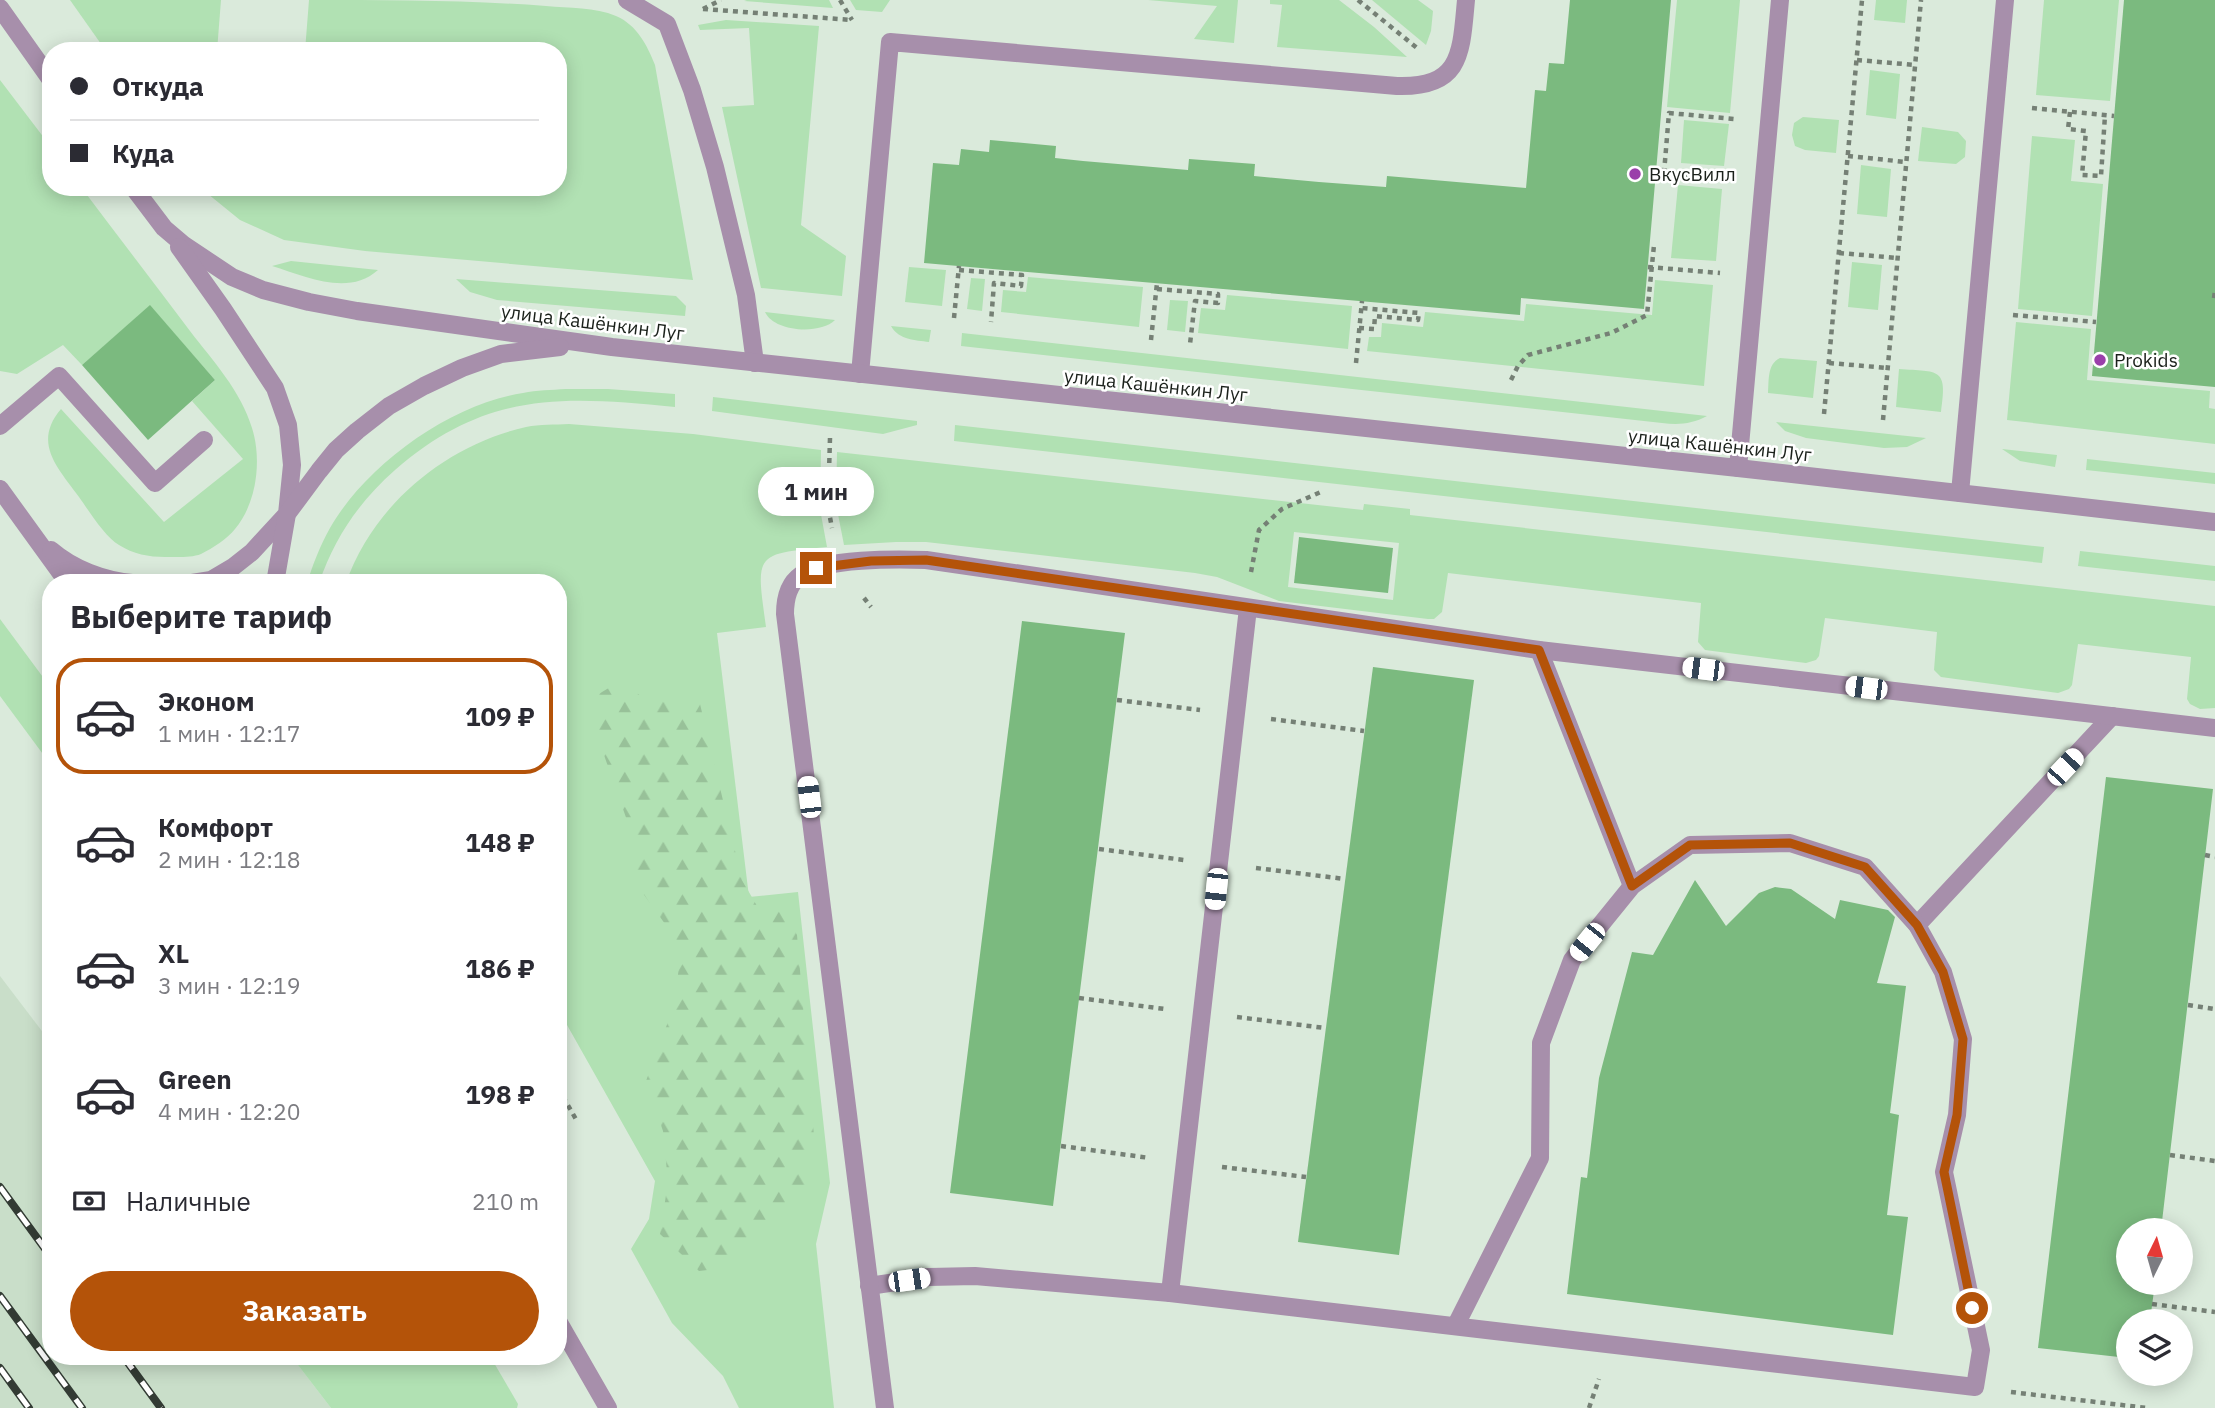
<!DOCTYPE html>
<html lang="ru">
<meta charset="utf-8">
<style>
body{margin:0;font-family:"IBM Plex Sans",sans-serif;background:#f2f2f3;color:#2b2b33;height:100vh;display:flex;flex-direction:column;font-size:26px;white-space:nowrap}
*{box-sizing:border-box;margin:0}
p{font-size:23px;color:#7c7c81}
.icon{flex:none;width:38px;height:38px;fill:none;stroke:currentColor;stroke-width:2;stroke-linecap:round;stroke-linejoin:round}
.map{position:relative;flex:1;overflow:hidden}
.panel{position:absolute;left:42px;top:574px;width:525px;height:791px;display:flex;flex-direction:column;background:#fff;border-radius:28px;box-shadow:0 4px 18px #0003}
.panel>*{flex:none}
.hud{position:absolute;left:42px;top:42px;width:525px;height:154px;border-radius:28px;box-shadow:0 4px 18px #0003;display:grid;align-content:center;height:154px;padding:0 28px;background:#fff}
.needle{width:46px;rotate:5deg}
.buttons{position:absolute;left:2116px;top:1218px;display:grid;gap:14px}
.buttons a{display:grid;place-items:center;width:77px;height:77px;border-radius:50%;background:#fff;box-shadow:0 4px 18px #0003;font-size:35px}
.end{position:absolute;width:32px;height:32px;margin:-16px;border:9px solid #b45309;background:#fff;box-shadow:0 0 0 4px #fff}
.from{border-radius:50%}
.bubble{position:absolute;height:49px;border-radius:24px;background:#fff;box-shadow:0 4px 18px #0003;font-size:23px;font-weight:700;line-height:49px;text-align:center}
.car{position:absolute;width:21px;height:42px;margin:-21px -10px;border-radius:9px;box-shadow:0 0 5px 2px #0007;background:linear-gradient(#fff 24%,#345 0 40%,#fff 0 76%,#345 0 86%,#fff 0)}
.hud b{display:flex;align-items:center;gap:24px;height:66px;font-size:26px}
.hud b+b{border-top:2px solid #e1e1e2}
.hud i{width:18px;height:18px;background:#2b2b33}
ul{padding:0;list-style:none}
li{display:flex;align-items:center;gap:21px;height:116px;margin:0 14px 10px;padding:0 14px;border:4px solid transparent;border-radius:28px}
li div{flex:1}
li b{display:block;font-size:26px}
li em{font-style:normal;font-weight:700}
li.selected{border-color:#b45309}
li>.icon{width:63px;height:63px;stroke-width:1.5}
h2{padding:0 28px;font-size:32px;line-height:84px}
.pay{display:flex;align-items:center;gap:18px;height:77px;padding:0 28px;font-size:26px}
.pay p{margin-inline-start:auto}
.cta{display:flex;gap:14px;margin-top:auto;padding:14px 28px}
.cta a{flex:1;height:80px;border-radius:42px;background:#b45309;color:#fff;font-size:28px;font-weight:700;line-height:80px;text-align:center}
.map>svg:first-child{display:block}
</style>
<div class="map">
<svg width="2215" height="1408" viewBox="0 0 2215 1408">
<defs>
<pattern id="forest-firs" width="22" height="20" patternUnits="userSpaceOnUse" patternTransform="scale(1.75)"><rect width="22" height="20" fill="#b1e1b3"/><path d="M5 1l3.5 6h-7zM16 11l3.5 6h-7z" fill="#98c199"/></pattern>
</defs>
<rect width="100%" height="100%" fill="#daeadb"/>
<!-- built -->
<path fill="#c9dec9" d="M0,976L51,1043V1356H291L331,1408H0Z"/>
<!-- green -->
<g fill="#b1e1b3" fill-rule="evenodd">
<path d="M70,0H221L217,51H106Z"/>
<path d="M309,0C389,0 467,0 546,6C569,8 595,7 616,16C637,25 647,45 655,65L693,280L365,251L284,240L240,220L208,194L203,187H558V51H305Z"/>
<path d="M747,0H829L833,8L744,1Z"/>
<path d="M850,0H890L882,12L856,10Z"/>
<path d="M1148,0H1238L1234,43L1194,39L1217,6Z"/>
<path d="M1270,0H1339L1374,27L1407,57L1277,47L1282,5L1270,4Z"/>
<path d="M1372,0H1418L1433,11L1431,31L1426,45Z"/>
<path d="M1677,0H1740L1730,113L1667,107Z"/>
<path d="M1876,0H1907L1905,23L1874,20Z"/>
<path d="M2044,0H2119L2110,101L2036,95Z"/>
<path d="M726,20L819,26L801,225L846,256L842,296L761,288L722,107L754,105L749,28L700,30L698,25Z"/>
<path d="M1870,70L1900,74L1896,119L1866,115Z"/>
<path d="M0,80L51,147V187H81C117,235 154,283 190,331C213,361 241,391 252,428C262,459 257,503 235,529C227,539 213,548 201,554C191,558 176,557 165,557C149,557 133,554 119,545C105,537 89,511 79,497C58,468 32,443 61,409L164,522L243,459L192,401L215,380L150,306L82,365L63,345L17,374L0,371Z"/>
<path d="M1803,117L1839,120L1836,153L1805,150L1795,146L1792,135L1794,123Z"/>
<path d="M1684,120L1729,124L1724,166L1681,163Z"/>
<path d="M1922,127L1958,132L1966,141L1965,157L1956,164L1918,161Z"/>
<path d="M2032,136L2075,140L2071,181L2103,184L2092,316L2018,309Z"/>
<path d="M1861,165L1891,169L1887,217L1857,214Z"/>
<path d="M1678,185L1722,189L1716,261L1671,258Z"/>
<path d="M291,261L378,270C348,297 305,276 272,266Z"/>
<path d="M1852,262L1882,265L1878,310L1848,307Z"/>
<path d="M909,267L946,270L942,306L905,302Z"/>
<path d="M1028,277L1143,287L1139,327L1001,312L1003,290L1026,292Z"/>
<path d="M971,278L985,279L982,311L967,309Z"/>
<path d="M456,279L676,296L686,306L685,316L497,300L470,292Z"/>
<path d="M1655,280L1713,285L1704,386L1367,351L1369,337H1381L1382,323L1423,327L1425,312L1524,321L1526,304L1652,315Z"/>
<path d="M1227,295L1352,306L1348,349L1198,333L1201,308L1225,310Z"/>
<path d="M1170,300L1188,301L1185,332L1167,330Z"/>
<path d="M765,312L835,320C820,335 774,332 765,312Z"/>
<path d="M2016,322L2091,329L2087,380L2210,391L2209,408L2215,409V444L2007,420Z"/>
<path d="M891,326L931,330L929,342C915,340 899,340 891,326Z"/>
<path d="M962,333L1707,416C1692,424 1679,425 1662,423L961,346Z"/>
<path d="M1780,358L1817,361L1813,398L1768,393C1769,381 1767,364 1780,358Z"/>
<path d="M1899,369C1939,372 1948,367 1941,412L1896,407Z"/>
<path d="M566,389H608L675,394V407C562,396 486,391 395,470C359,502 335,537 319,583H307C313,564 320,546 330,528C366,465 450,404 523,393C537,390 551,390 566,389Z"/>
<path d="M713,397L917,421V425L883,434L712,411Z"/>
<path d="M1776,422L1926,438L1907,447L1884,448L1806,438L1785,431Z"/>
<path d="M569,424L693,434L821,450L820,509L827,547C753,554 756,554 766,627L717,633L749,897L798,892L830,1183L816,1244L834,1408H739L723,1376L672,1323L631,1249L649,1219L655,1181L558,1009V583H346C373,505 446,445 526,427C540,424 555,425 569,424Z"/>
<path d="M955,425L2044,547L2042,563L954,441Z"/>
<path d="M2002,449L2057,455L2055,467L2020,461Z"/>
<path d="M837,452L1363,510L1364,504L1410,509V515L2215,606V708L2200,709L2190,704L2187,699L2191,657L2078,644L2072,685L2069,689L2058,693L1941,677L1934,670L1937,632L1825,618L1819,656L1816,660L1806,663L1705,650L1698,642L1701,603L1448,573L1442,612L1434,619H1428L1279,601L1217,577L1195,573L926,542H896L844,545L836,504ZM1294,532L1399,543L1393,600L1288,587Z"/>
<path d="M2087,459L2215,473V484L2086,470Z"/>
<path d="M2080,551L2215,566V581L2078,566Z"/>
<path d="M0,619L51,688V765L0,696Z"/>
<path d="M291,1356H490L518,1404L517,1408H331Z"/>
</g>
<!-- forest -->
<path fill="url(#forest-firs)" d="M622,680L644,699L700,704L742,880L757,906L784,912L797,935L814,1136L805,1191L761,1224L725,1268L699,1271L660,1234L668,1182L663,1131L646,1081L675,1003L681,946L634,881L629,826L592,721L597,695Z"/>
<!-- building -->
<g fill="#7bba7f">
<path d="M1570,0H1671L1644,309L1521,298L1520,315L924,263L933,163L959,165L961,149L989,152L990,140L1056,146L1055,158L1083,161L1188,170L1189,159L1255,164L1254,176L1319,182L1386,187L1387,176L1526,188L1535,90L1546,91L1549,63L1564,64Z"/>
<path d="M2124,0H2215V387L2092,376Z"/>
<path d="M150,305L215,380L148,440L82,365Z"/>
<path d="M1299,537L1393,548L1388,593L1294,583Z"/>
<path d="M1022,621L1125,633L1053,1206L950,1193Z"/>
<path d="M1373,667L1474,680L1399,1255L1298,1242Z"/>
<path d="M2106,777L2213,789L2161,1230H2128V1283H2155L2150,1321H2128V1358L2038,1348Z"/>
<path d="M1695,880L1726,926L1759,893L1775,887L1791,889L1835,919L1840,900L1888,910L1895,917L1877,983L1906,986L1890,1113L1899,1115L1887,1215L1908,1217L1893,1335L1567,1294L1581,1177L1587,1178L1599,1078L1632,952L1653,955Z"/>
</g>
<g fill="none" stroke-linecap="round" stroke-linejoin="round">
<!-- path -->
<g stroke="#758075" stroke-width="4.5" stroke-dasharray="5 5" stroke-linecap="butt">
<path d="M840,0L852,20"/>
<path d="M1358,0L1417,48"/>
<path d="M703,9L852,20"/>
<path d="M703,9L721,0"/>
<path d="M1857,60L1915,65"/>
<path d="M2032,108L2114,116"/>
<path d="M2070,112L2068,129L2086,131L2082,175L2101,176L2105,115"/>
<path d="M1848,156L1906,162"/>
<path d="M1656,172L1728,178"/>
<path d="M1664,173L1669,113L1734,119"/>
<path d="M1839,253L1898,258"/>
<path d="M1648,267L1720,273"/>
<path d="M959,270L1022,275L1021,286L994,283L991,322"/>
<path d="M1157,289L1218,294V303L1195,301L1190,344"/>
<path d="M2214,298L2215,290"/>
<path d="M2013,315L2096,322"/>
<path d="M954,318L959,266"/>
<path d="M1359,328L1374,329L1375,316L1418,320L1419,313L1361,308"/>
<path d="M1151,340L1157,283"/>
<path d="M1356,363L1362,301"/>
<path d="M1829,363L1888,368"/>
<path d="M1511,380L1518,366L1528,355L1611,333L1647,315L1654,245"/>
<path d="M1824,414L1862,0"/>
<path d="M1883,420L1921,0"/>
<path d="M830,438L828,507L832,528"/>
<path d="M1251,572L1259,530L1282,509L1323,491"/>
<path d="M864,598L871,607"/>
<path d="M1117,700L1200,710"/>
<path d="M1271,719L1364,731"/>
<path d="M1099,849L1184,860"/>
<path d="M2205,855L2215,857"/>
<path d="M1256,868L1345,879"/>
<path d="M1079,998L1165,1009"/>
<path d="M2188,1005L2215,1009"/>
<path d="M1237,1017L1325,1028"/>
<path d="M558,1088L577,1121"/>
<path d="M1061,1146L1150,1158"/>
<path d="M2170,1155L2215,1161"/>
<path d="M1222,1167L1306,1177"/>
<path d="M2152,1304L2215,1312"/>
<path d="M2011,1392L2147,1408"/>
<path d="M1589,1408L1599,1379"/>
</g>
<!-- lane -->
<g stroke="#a78fab" stroke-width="18">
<path d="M627,0L667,24L692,90L715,167L746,295L755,363"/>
<path d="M860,374L890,42L1397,86C1462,88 1461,53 1466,0"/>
<path d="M0,426L59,376L155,483L204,440"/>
<path d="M1738,468L1780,0"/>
<path d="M1960,493L2005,0"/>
<path d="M1539,650L1632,886"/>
<path d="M1917,925L2112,716"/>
<path d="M869,1286L929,1277L975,1276L1170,1293L1975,1387L1981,1350L1944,1172L1957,1115L1963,1039L1943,972L1917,925L1865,867L1790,843L1690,845L1632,886L1572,960L1541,1043L1540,1158L1456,1325"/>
<path d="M1170,1293L1248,608"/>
<path d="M885,1408L785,614C785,599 788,584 801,575C823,558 898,559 926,560L1539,650L2215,728"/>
</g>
<!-- street -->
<g stroke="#a78fab" stroke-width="18">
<path d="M0,8L51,80"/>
<path d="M133,187L164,228L184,245L232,277L263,290L309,302L357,311L612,347L1738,468L2215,522"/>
<path d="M179,247L223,309L275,388L288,425L292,465L287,514L252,552L233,567L211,580L192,583"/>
<path d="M0,489L68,583"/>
<path d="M51,550C73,569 103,580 132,583"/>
<path d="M275,583L287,514L319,471L336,450L357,431L389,406L424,386L462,368L501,354L560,347"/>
<path d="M558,1321L608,1408"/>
</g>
<!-- rail casing -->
<g stroke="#333b34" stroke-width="8">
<g id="rail">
<path d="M0,1187L51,1257"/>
<path d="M0,1296L82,1408"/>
<path d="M123,1356L161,1408"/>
<path d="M0,1368L29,1408"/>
</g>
</g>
<!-- rail -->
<use href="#rail" stroke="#fff" stroke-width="5" stroke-dasharray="16" stroke-linecap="butt"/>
</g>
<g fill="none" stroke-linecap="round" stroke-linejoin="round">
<!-- route -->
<path stroke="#b45309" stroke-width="9" d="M816,568L871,561L926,560L1539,650L1632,886L1690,845L1790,843L1865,867L1917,925L1943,972L1963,1039L1957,1115L1944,1172L1972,1308"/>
</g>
<!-- markers -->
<g fill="#9a3faa" stroke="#fff" stroke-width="2.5">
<circle cx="1635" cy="174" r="7"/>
<circle cx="2100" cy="360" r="7"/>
</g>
<g text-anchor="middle" stroke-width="5" stroke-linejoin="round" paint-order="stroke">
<!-- poi labels -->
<g font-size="19" fill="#1b211b" stroke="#fff" text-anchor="start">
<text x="1649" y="181">ВкусВилл</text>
<text x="2114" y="367">Prokids</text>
</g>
<!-- street labels -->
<g font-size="19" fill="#1b211b" stroke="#fff">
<text transform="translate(593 322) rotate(7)" y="7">улица Кашёнкин Луг</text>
<text transform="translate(1156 385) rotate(6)" y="7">улица Кашёнкин Луг</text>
<text transform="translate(1720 445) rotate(6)" y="7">улица Кашёнкин Луг</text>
</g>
</g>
</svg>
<div class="buttons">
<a><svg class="needle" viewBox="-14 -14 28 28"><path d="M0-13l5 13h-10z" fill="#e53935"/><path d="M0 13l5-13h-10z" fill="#7c7c81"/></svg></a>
<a><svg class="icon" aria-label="layers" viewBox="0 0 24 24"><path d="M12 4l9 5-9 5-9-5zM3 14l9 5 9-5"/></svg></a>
</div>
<i class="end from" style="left:1972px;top:1308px"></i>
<i class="end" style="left:816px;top:568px"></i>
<div class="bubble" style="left:758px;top:467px;width:116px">1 мин</div>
<i class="car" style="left:1703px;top:669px;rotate:277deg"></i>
<i class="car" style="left:1866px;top:688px;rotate:277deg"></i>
<i class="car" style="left:2065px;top:767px;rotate:43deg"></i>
<i class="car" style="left:809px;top:797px;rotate:353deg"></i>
<i class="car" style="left:1216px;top:889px;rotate:186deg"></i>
<i class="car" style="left:1587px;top:942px;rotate:219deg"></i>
<i class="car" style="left:909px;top:1280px;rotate:82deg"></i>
<div class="hud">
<b><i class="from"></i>Откуда</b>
<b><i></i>Куда</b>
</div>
<section class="panel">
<h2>Выберите тариф</h2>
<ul>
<li class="selected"><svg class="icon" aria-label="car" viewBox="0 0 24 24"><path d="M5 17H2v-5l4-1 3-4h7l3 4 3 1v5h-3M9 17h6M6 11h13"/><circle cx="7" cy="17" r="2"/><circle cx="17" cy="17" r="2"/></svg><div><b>Эконом</b><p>1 мин · 12:17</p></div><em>109 ₽</em></li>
<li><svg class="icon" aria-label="car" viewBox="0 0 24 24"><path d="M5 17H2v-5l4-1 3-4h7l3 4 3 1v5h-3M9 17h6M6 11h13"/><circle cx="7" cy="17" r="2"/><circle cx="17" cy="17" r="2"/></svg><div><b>Комфорт</b><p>2 мин · 12:18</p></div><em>148 ₽</em></li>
<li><svg class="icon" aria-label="car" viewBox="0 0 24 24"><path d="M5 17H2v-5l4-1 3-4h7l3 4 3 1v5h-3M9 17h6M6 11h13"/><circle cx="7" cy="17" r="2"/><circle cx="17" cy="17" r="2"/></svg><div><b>XL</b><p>3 мин · 12:19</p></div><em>186 ₽</em></li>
<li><svg class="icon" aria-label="car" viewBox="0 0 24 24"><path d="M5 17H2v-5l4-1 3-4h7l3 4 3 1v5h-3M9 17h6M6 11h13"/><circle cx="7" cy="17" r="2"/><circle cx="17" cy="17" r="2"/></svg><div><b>Green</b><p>4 мин · 12:20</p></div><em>198 ₽</em></li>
</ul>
<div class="pay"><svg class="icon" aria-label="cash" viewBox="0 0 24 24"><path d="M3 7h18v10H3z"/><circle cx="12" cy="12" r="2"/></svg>Наличные<p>210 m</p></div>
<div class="cta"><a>Заказать</a></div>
</section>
</div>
